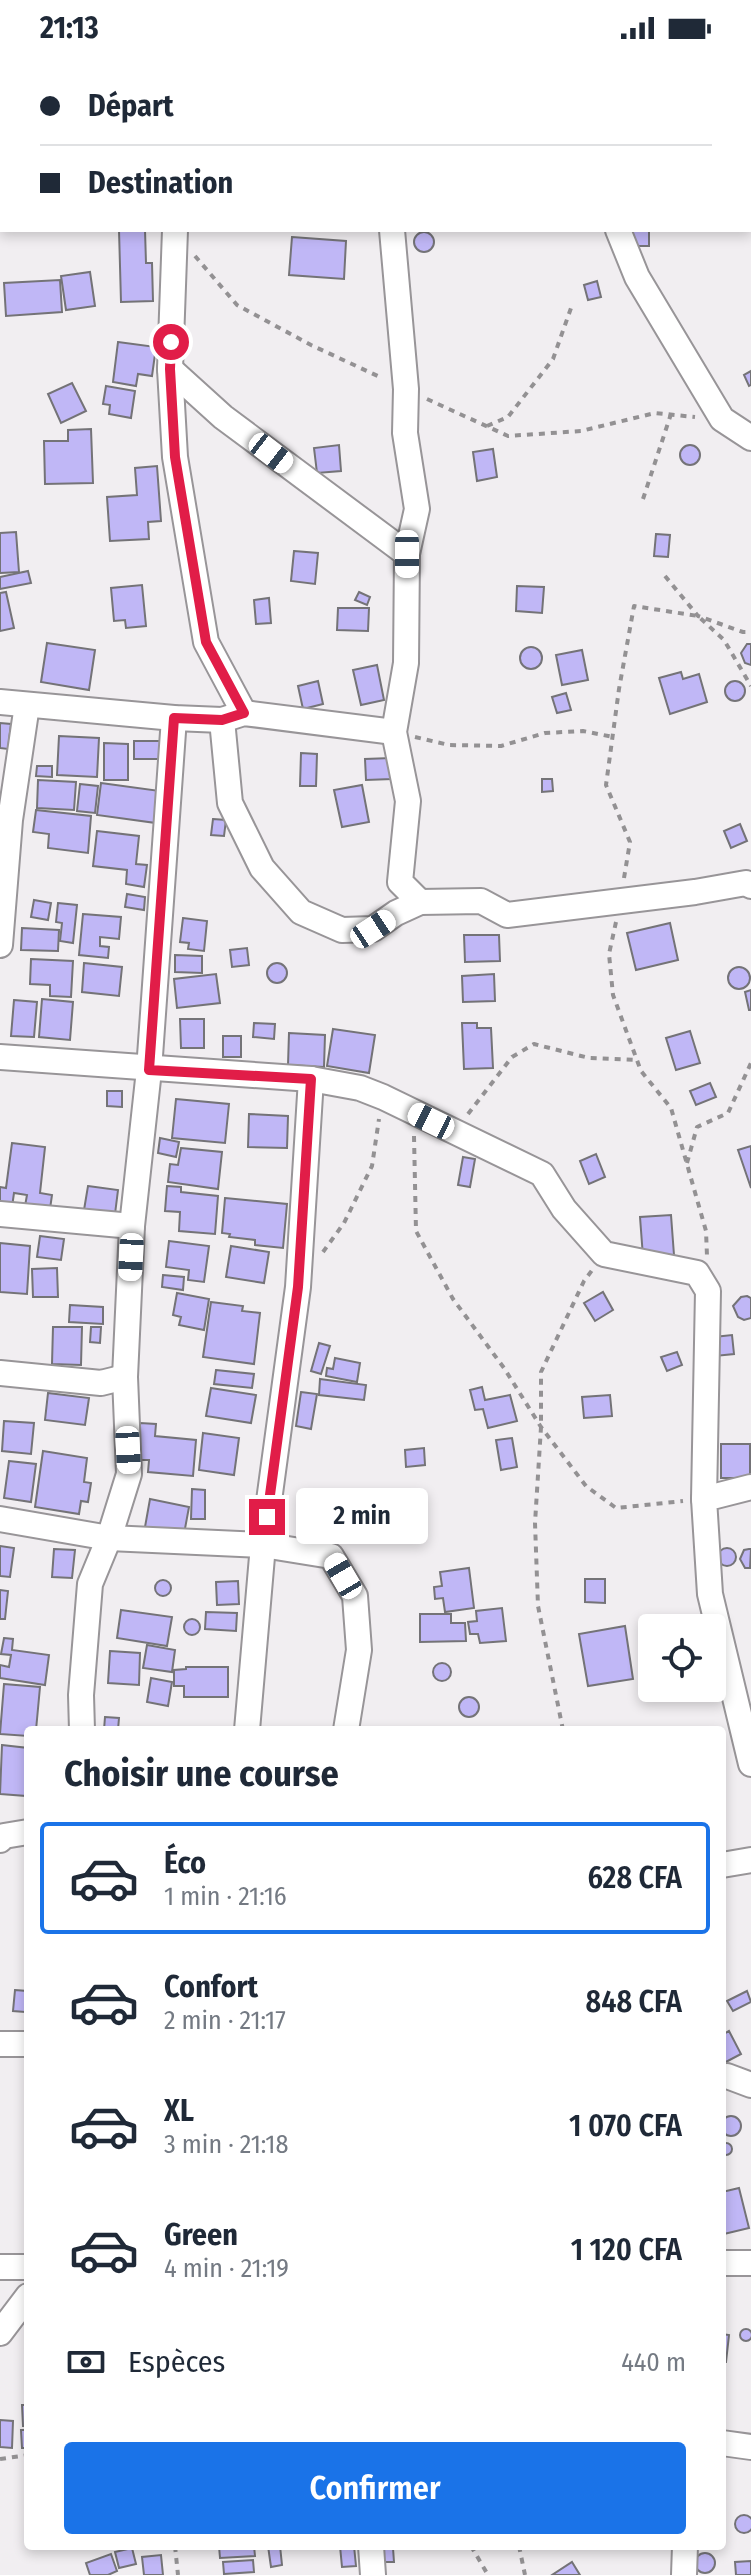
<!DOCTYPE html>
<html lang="fr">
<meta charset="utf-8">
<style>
body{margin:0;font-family:"Fira Sans Condensed",sans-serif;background:#f2f2f3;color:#1f2937;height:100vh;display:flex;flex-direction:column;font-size:30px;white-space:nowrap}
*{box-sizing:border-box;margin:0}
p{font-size:26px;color:#747a83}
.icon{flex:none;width:44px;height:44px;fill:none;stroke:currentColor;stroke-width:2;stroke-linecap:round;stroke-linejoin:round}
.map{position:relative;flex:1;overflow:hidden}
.panel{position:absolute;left:24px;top:1670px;width:702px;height:824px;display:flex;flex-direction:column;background:#fff;border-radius:8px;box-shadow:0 4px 12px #0003}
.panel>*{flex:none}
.banner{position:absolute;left:0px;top:0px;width:752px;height:176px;box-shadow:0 4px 12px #0003;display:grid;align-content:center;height:176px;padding:0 40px;background:#fff}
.buttons{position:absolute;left:638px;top:1558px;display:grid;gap:16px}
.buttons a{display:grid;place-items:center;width:88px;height:88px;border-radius:8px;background:#fff;box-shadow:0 4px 12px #0003;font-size:40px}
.end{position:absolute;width:36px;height:36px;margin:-18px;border:10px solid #e11d48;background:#fff;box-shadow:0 0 0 4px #fff}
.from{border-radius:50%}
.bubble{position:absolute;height:56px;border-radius:8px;background:#fff;box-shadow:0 4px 12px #0003;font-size:26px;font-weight:600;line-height:56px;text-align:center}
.car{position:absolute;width:24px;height:48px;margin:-24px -12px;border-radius:10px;box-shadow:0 0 6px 2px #0007;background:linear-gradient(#fff 24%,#345 0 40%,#fff 0 76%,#345 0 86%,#fff 0)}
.banner b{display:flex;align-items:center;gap:28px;height:76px;font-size:30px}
.banner b+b{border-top:2px solid #e0e1e3}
.banner i{width:20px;height:20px;background:#1f2937}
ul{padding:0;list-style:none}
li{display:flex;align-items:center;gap:24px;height:112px;margin:0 16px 12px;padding:0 24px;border:4px solid transparent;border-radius:8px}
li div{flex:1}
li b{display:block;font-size:30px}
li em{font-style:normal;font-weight:600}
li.active{border-color:#1a73e8}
li>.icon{width:72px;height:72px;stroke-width:1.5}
h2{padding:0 40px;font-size:36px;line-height:96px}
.pay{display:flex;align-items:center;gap:20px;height:88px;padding:0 40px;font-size:30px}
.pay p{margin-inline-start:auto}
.action{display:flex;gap:16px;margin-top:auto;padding:16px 40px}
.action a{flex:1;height:92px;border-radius:8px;background:#1a73e8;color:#fff;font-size:32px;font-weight:600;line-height:92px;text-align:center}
.status{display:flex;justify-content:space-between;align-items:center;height:56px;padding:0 40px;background:#fff;direction:ltr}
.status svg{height:22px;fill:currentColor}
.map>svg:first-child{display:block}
</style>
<div class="status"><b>21:13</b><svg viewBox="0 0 49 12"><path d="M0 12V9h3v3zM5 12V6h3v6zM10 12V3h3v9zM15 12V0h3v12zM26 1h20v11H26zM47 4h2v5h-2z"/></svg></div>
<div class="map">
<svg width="751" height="2519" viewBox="0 0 751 2519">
<rect width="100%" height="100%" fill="#f1eef1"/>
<!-- building -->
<g fill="#c0b7f6" stroke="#747377" stroke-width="2">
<path d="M119,174H145L146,207H152L153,245L121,246Z"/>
<rect x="632" y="174" width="17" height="16"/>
<circle cx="424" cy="186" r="10"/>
<path d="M292,181L346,185L344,223L289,219Z"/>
<path d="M90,216L95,250L66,254L61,220Z"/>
<path d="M60,224L62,256L6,260L4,227Z"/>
<path d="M597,225L601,241L588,244L584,229Z"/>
<path d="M118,286L156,291L152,320L138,318L136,330L113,326Z"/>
<path d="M751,315V329L749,330L744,319Z"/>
<path d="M72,327L86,355L61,367L48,338Z"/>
<path d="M106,330L135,335L131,362L109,358L110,349L103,348Z"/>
<path d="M91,373L93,427L45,428L44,385H68V374Z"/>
<circle cx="690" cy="399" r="10"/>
<path d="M339,389L341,415L317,417L314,392Z"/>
<path d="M493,393L497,421L477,425L473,396Z"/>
<path d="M157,410L161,465L148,466L149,483L110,485L107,441L137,439L135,412Z"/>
<path d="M16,476L19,516L0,517V477Z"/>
<path d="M656,478L670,479L668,501L654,500Z"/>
<path d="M294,495L318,497L315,528L291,525Z"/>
<path d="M28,515L31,527L0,533V521Z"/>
<path d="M142,529L146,570L126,572L125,564L114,565L111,532Z"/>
<path d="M517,530L544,531L542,557L516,555Z"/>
<path d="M6,536L14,572L0,575V537Z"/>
<path d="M359,536L370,541L367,549L355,544Z"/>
<path d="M269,542L271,567L256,568L254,544Z"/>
<path d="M338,552H369L368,575L337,574Z"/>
<path d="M47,587L95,594L89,634L41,626Z"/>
<path d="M747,588H751V609L745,607L741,597Z"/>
<circle cx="531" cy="602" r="11"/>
<path d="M582,594L588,624L562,629L556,599Z"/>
<path d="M377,609L384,644L361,649L353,614Z"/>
<path d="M681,616L683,623L699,618L707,646L670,658L659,622Z"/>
<circle cx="735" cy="635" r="10"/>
<path d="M318,625L323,648L303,653L298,630Z"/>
<path d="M566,637L571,654L557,657L552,641Z"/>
<path d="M0,667L11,668L8,693L0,692Z"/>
<path d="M59,680L99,682L97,721L57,719Z"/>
<rect x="134" y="685" width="30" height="18"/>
<path d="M104,687L128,688V724H104Z"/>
<path d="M301,697L317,698L316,730H300Z"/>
<path d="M391,702L392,723L366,724L365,703Z"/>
<path d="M37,710H52V721L36,720Z"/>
<path d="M542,723H552L553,735L542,736Z"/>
<path d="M38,724L76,726L74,754L37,752Z"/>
<path d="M101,727L160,735L156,767L97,759Z"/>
<path d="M80,728L98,730L95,757L77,755Z"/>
<path d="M362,729L369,766L342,771L334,734Z"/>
<path d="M36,754L91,760L88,797L48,792L49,778L33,776Z"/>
<path d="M213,763L226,764L224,780L211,779Z"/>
<path d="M740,768L747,785L731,792L724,775Z"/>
<path d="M97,775L139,780L136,808L147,809L144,831L126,828L127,814L93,810Z"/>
<path d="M127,838L145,841L144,854L125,851Z"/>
<path d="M34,844L51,847L48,864L31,861Z"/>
<path d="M58,847L77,849L73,887L60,885L62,867L56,866Z"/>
<path d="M83,858L121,861L119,883L100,881V890L109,891L108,902L79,899Z"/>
<path d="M183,862L207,865L204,895L188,893L189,887L180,886Z"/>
<path d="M670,867L678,904L636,914L627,877Z"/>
<path d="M22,872L59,874L58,895L21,894Z"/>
<path d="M464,879H499L500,905L465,906Z"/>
<path d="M247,892L249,909L232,911L230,894Z"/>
<path d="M175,899L202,900V917L175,916Z"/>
<path d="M31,903L73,905L71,941L50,940V929L30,928Z"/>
<circle cx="277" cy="917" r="10"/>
<path d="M84,907L122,911L119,940L82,936Z"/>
<circle cx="739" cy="922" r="11"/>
<path d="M216,918L220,947L177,952L174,923Z"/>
<path d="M494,918L495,945L463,946L462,920Z"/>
<path d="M751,934V954H749L745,936Z"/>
<path d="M42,943L73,946L70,984L39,981Z"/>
<path d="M14,944L37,946L34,981L11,980Z"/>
<path d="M180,963H204V992H181Z"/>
<path d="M254,967L275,968L274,983L253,981Z"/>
<path d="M462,967H477V972H491L493,1012L464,1013Z"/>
<path d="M333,973L375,979L369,1017L327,1010Z"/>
<path d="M690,975L700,1007L676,1014L666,982Z"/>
<path d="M289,977L325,979L324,1011L288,1009Z"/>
<rect x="223" y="980" width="18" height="21"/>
<path d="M710,1027L716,1041L696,1049L690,1035Z"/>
<path d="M107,1035H122V1051L107,1050Z"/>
<path d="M176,1043L229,1048L225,1087L172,1082Z"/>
<path d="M249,1058L288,1060L287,1092L248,1091Z"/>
<path d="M160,1082L179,1086L176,1101L158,1097Z"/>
<path d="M12,1087L45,1091L40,1137L52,1139L50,1153L25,1150L27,1139L14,1137L12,1151L0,1150V1131L6,1132Z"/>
<path d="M751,1090V1132L738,1094Z"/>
<path d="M181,1092L222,1096L218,1133L168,1126L170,1108L178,1109Z"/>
<path d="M596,1098L605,1121L589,1128L580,1105Z"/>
<path d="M463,1101L475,1103L470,1131L458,1129Z"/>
<path d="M88,1130L118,1134L115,1158L84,1154Z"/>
<path d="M167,1130L181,1131V1136L218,1140L215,1178L179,1175L180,1156L165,1155Z"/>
<path d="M225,1142L287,1148L283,1192L255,1189V1184L229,1181L230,1178L222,1177Z"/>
<path d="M671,1159L674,1199L643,1201L640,1161Z"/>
<path d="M40,1180L64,1183L61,1204L37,1201Z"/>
<path d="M169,1185L209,1190L204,1226L188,1224L189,1214L166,1211Z"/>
<path d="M0,1187L30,1190L27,1238L0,1236Z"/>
<path d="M231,1190L269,1196L264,1227L226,1221Z"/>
<path d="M57,1212L58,1241H33L32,1213Z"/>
<path d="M163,1219L184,1221L183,1234L162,1231Z"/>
<path d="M603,1236L613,1254L595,1265L584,1247Z"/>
<path d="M177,1237L209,1243L204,1274L179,1269L181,1261L173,1259Z"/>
<path d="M747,1240L751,1242V1262L744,1264L738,1261L733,1250L741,1241Z"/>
<path d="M211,1246L243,1250L242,1255L260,1257L254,1308L203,1301Z"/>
<path d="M70,1249L103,1251V1268L69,1266Z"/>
<path d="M53,1271H82L81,1309L52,1308Z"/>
<path d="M91,1271H101L100,1287L90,1286Z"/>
<path d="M732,1279L734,1298L715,1300L714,1281Z"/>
<path d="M319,1287L330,1290L321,1318L311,1315Z"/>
<path d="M677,1296L682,1309L667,1315L661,1301Z"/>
<path d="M335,1302L360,1307L357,1326L326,1320L327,1312L333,1313Z"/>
<path d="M216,1314L254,1318L252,1332L214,1328Z"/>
<path d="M320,1323L366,1329L364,1344L319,1339Z"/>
<path d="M482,1331L485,1344L510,1339L517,1365L488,1372L483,1353L475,1354L470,1334Z"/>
<path d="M211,1332L256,1339L251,1367L206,1360Z"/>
<path d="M301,1336L317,1338L311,1373L296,1370Z"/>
<path d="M48,1337L89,1342L85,1369L45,1364Z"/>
<path d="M610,1339L612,1360L584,1362L582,1341Z"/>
<path d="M4,1365L34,1367L31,1398L2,1395Z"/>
<path d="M140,1367L156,1368L155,1380L196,1384L193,1420L148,1416L149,1404H137Z"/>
<path d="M203,1377L239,1382L234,1419L199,1414Z"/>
<path d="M512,1382L517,1411L501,1414L496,1384Z"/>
<rect x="721" y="1388" width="29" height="34"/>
<path d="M424,1392L425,1409L406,1411L405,1394Z"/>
<path d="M43,1395L87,1402L84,1426L91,1427L88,1446L81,1445L79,1458L35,1451Z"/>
<path d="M9,1405L36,1408L31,1446L4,1442Z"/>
<path d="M192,1433L205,1434V1463H191Z"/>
<path d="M150,1443L189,1451L184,1478L145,1471Z"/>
<path d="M0,1490L14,1492L10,1521L0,1520Z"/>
<circle cx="727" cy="1501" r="9"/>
<path d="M54,1493L75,1494L72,1522L52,1521Z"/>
<path d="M749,1493H751L750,1512H745L740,1503L744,1494Z"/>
<path d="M469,1512L474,1552L445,1556L443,1542L435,1543L434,1531L442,1530L440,1516Z"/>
<path d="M585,1523H605V1547L585,1546Z"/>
<circle cx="163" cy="1532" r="8"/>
<path d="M238,1525L239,1548L217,1549L216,1526Z"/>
<path d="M0,1534L8,1535L5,1563H0Z"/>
<path d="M502,1552L506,1585L480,1587L478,1578H470L468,1566L477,1565L476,1555Z"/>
<path d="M121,1554L172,1561L167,1590L117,1582Z"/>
<path d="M206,1556L237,1557L236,1575L205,1573Z"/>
<path d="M420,1558H451V1567H465L466,1585L420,1586Z"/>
<circle cx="192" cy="1571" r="8"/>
<path d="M625,1570L633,1623L588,1630L579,1578Z"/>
<path d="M652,1575V1616H651L644,1576Z"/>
<path d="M4,1582L13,1583L12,1594L49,1599L45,1629L0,1622V1609L9,1611L11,1599L1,1598Z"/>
<path d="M147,1589L175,1594L172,1616L143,1612Z"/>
<path d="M110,1595L140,1597L139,1629L108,1627Z"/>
<circle cx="442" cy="1616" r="9"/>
<path d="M186,1611H228V1641H184V1630H174V1614L186,1613Z"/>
<path d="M151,1622L172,1626L168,1650L147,1646Z"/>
<path d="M4,1628L40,1631L36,1674H28V1680L0,1678Z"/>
<circle cx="469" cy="1651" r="10"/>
<path d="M105,1661L119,1662L118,1674H104Z"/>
<path d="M2,1689L28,1692V1744H26V1740L0,1738Z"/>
<path d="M15,1934L27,1935L25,1956L13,1955Z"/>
<path d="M747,1935L751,1946L733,1955L727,1945Z"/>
<path d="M729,1975L741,1998L722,2008V1979Z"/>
<circle cx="731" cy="2070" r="10"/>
<circle cx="726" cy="2093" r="6"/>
<path d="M739,2132L749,2172L724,2178L722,2136Z"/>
<circle cx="746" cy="2279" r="6"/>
<path d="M722,2278L729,2279L726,2306H722Z"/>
<path d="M22,2349H28V2370H23Z"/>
<path d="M0,2364L13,2365L12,2392L0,2391Z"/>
<path d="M21,2374H28V2392H22Z"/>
<circle cx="744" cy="2468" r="9"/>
<path d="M219,2490H254L255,2500L220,2502Z"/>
<path d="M268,2490H280L282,2509L271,2511Z"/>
<path d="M340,2490H354L356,2510L342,2511Z"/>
<path d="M132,2492L136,2508L119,2512L115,2496Z"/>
<path d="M393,2492L394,2506H381L380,2493Z"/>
<circle cx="705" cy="2507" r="10"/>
<path d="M111,2498L117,2515L108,2519H90L86,2507Z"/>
<path d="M161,2499L163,2519H144L142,2501Z"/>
<path d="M253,2504L254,2516L224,2518L223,2506Z"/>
<path d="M751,2505V2519H736L735,2506Z"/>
<path d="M572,2506L580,2519H552Z"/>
</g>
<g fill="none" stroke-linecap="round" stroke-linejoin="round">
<!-- minor casing -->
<g stroke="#989598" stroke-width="28">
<g id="minor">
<path d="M381,0V2"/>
<path d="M158,2V0"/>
<path d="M0,58H2"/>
<path d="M175,174L170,313L175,401L206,586L244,657"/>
<path d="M392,174L406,333L405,377L417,453L407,498L406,607L394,676L408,745L400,826L420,846L481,845L507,859L695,836L746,827L751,830"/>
<path d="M618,174L637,221L722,363L751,382"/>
<path d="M170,313L223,361L407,498"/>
<path d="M0,646L174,662L222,664L244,657L394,676"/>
<path d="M222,664L230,747L262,812L301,856L342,874L373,873L396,857L420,846"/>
<path d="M0,889L10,764L27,649"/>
<path d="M0,1001L311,1023L360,1032L383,1041L542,1118L564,1153L604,1198L697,1217L708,1235L704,1443"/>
<path d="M0,1158L132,1170"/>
<path d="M0,1317L101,1327L125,1321"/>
<path d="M751,1431L704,1443L710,1538L751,1708"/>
<path d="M0,1463L109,1482L263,1489L331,1500L355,1540L359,1594L346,1674"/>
<path d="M82,1674L81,1639L90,1528L109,1482L129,1418L125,1321L132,1170L149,1014L174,662"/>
<path d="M247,1674L263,1489L298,1231L311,1023"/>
<path d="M0,1784L4,1780L28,1776"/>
<path d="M722,1809L751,1804"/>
<path d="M0,1988H28"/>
<path d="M722,2021L727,2020L751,2029"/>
<path d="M722,2207H751"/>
<path d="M0,2211H28"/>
<path d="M0,2277L28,2240"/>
<path d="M722,2387L751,2391"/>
<path d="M371,2490L373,2519"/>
<path d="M684,2519L685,2490"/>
</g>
</g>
<!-- path -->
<g stroke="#939193" stroke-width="4" stroke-dasharray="6 6" stroke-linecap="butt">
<path d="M604,2V0"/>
<path d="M0,6L2,7"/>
<path d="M750,81H751"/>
<path d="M195,200L237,249L311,289L382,322"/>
<path d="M427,343L508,380L581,375L655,357L695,361"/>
<path d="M487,370L508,361L553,303L571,252"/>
<path d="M643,443L671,358"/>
<path d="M665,520L698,560L743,576H751"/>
<path d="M415,681L449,689L501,690L545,677L583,675L613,681"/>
<path d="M624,822L630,786L606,729L619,633L634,550L698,560L724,584L751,630"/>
<path d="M616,866L609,898L613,939L641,1015L671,1052L706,1175L707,1200"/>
<path d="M468,1058L512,1001L534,988L589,1002L637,1004"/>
<path d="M414,1080L416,1175L453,1243L504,1312L541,1371L586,1430L616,1452L683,1445"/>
<path d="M687,1107L697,1071L728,1057L751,1007"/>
<path d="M323,1196L344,1167L372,1110L379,1063"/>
<path d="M563,1674L538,1550L535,1467L541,1371V1316L584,1225L593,1213"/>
<path d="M0,2403L28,2399"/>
<path d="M175,2490L178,2519"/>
<path d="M471,2490L488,2519"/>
<path d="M519,2490L525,2519"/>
</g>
<!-- minor -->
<use href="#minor" stroke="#fff" stroke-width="24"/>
</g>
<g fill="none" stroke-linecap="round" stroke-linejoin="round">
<!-- route -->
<path stroke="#e11d48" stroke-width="10" d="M171,286L170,313L175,401L206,586L244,657L222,664L174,662L149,1014L311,1023L298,1231L267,1461"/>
</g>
</svg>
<div class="buttons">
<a><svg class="icon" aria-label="locate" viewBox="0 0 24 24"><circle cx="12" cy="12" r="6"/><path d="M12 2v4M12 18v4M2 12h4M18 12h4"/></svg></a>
</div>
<i class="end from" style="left:171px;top:286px"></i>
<i class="end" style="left:267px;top:1461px"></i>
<div class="bubble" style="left:296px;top:1432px;width:132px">2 min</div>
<i class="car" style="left:271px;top:397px;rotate:128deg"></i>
<i class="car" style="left:407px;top:498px;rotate:180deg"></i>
<i class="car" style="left:373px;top:873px;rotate:57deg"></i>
<i class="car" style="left:431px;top:1065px;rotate:296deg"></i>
<i class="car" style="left:131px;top:1201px;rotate:183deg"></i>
<i class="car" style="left:128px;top:1394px;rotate:177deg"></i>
<i class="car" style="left:343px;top:1520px;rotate:330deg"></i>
<div class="banner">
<b><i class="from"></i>Départ</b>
<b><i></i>Destination</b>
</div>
<section class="panel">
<h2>Choisir une course</h2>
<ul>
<li class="active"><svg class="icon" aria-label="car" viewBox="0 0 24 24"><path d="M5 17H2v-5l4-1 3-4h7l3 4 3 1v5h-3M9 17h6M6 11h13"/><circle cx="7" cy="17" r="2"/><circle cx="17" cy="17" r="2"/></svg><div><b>Éco</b><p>1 min · 21:16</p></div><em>628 CFA</em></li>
<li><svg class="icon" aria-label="car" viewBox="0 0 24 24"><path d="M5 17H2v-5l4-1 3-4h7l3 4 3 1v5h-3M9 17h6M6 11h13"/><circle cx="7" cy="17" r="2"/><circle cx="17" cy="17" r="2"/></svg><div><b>Confort</b><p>2 min · 21:17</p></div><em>848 CFA</em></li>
<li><svg class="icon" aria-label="car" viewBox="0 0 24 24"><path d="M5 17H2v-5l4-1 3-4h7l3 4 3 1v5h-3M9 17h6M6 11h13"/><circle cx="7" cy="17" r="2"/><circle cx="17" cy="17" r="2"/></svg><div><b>XL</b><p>3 min · 21:18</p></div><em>1 070 CFA</em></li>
<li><svg class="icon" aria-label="car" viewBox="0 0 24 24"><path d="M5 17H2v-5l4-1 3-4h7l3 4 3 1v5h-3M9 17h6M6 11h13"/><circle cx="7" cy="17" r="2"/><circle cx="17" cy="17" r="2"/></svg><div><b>Green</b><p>4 min · 21:19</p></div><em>1 120 CFA</em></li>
</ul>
<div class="pay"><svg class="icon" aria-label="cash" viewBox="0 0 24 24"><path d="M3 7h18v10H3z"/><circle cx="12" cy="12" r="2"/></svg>Espèces<p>440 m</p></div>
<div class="action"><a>Confirmer</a></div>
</section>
</div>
